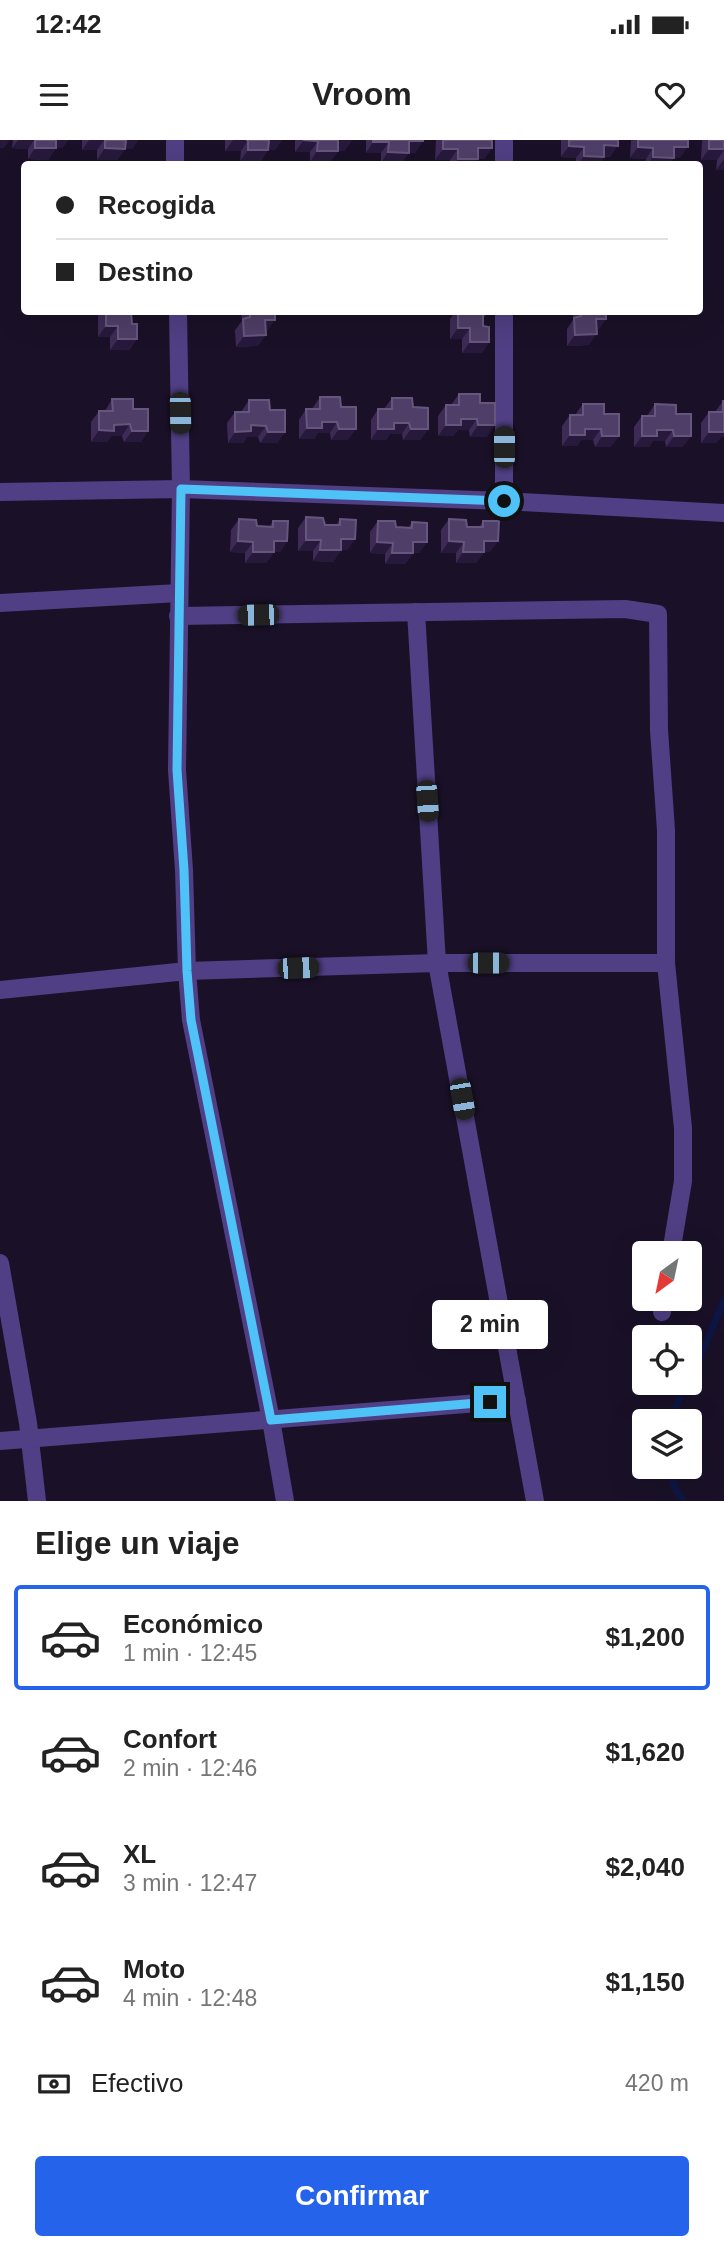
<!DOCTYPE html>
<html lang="es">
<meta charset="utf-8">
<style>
body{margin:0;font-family:Arial,sans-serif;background:#f2f2f2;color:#222;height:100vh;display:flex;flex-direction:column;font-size:26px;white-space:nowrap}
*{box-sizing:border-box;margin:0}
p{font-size:23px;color:#767676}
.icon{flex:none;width:38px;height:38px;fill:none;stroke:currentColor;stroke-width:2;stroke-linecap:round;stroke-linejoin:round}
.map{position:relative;height:1361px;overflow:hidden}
.sheet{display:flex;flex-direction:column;background:#fff;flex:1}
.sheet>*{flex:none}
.top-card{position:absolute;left:21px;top:21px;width:682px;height:154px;border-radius:7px;box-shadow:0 7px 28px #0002;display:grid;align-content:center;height:154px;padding:0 35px;background:#fff}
.needle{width:46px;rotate:213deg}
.controls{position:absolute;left:632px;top:1101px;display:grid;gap:14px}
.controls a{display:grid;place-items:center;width:70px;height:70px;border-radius:7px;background:#fff;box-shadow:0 7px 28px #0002;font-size:35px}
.end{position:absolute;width:32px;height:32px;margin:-16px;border:9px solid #4fc3f7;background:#111;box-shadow:0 0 0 4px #111}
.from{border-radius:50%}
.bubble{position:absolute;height:49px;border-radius:7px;background:#fff;box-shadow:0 7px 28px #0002;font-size:23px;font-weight:700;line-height:49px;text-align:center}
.car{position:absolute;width:21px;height:42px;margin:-21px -10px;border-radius:9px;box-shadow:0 0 5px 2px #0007;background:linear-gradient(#222 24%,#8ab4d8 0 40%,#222 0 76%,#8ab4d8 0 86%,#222 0)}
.top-card b{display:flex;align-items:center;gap:24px;height:66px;font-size:26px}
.top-card b+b{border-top:2px solid #e0e0e0}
.top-card i{width:18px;height:18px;background:#222}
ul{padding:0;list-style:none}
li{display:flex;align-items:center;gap:21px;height:105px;margin:0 14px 10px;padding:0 21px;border:4px solid transparent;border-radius:7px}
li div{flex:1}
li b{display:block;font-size:26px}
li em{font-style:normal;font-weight:700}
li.active{border-color:#2563eb}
li>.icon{width:63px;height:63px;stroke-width:1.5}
h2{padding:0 35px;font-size:32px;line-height:84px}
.pay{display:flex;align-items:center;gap:18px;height:77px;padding:0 35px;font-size:26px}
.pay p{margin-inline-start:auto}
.button{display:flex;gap:14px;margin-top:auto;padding:14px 35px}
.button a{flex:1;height:80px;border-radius:7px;background:#2563eb;color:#fff;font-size:28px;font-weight:700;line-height:80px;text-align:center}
.status{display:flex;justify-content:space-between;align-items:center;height:49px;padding:0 35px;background:#fff;direction:ltr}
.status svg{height:19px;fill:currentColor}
header{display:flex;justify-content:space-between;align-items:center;height:91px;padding:0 35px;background:#fff;font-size:32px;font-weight:700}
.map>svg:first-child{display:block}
</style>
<div class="status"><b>12:42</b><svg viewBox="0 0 49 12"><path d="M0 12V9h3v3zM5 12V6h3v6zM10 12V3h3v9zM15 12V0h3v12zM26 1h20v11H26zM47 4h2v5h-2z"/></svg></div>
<header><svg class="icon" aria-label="menu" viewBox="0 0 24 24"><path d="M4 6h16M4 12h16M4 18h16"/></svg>Vroom<svg class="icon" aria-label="heart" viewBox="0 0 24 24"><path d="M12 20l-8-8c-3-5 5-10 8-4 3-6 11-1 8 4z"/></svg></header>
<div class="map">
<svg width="724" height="1361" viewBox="0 0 724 1361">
<rect width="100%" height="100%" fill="#1a1128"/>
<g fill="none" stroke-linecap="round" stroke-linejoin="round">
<!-- stream -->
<g stroke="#0e1644" stroke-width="7">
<path d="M690,1235L701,1215L724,1160"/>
<path d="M671,1281L685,1242"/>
<path d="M668,1326L675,1348L683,1361"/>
</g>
<!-- minor -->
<g stroke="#503f84" stroke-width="18">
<path d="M175,0V24"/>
<path d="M504,0V24"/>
<path d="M178,172L181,349L177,630L184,730L187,831L191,880L271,1280L285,1361"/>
<path d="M504,172V361"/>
<path d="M0,352L181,349L504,361L724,373"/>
<path d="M0,463L179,453"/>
<path d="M416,472L437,823L535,1361"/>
<path d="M178,476L625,469L658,474L659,590L666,690V823L683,988V1041L671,1113"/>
<path d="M0,850L187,831L437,823H666"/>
<path d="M0,1123L28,1283L37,1361"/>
<path d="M662,1172L664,1158"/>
<path d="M0,1301L517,1260"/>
</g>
</g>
<!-- wall -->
<g fill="#3d2b55">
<path d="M13,0H68L62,8H56L48,20L28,19V9L12,8Z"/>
<path d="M82,0H138L132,9H125L117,20H97V10H82Z"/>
<path d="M225,0H282L275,10H268L261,21H240L241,11H225Z"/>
<path d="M295,0H352L344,11H338L330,22H310V12H295Z"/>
<path d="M366,0H423L415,13L409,12L401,24L381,23V13H366Z"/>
<path d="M436,0H492V8L484,19H478L475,24H450V20H435Z"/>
<path d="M561,0H618L610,17H604L599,24H576V18L561,17Z"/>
<path d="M631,0H688L680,18H674L669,24H645L646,19L630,18Z"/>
<path d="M702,0H724V30H716L717,20H701Z"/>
<path d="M101,172H135L131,176L132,184L137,199L129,210H110V197H98V176Z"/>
<path d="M235,172H275L267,191H266L258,206L236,207L235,190L242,181L241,172L235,173Z"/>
<path d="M455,172H488L483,179V186L489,202L482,213H462V199H450V179Z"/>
<path d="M567,172H606V179L598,190H597L589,205L567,206V189L573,180V172Z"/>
<path d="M459,254L480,263L487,297H470L469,290H458L453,296H438V276L446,265H451Z"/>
<path d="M320,257L341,267L348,300H331L330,293H318L314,299H299V280L306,269H312Z"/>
<path d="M392,258L413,267L428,289L420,300H403L402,294H390L386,300H371V280L378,269H384Z"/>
<path d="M112,259L133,269L148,291L141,302H124L122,296H111L107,302H91V282L99,271H105Z"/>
<path d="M249,260L270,270L285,292L277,303H260L258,297H247L243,303H228L227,283L235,272H241Z"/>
<path d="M723,261H724V297H721L716,303H701V283L709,272H715Z"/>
<path d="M583,264L604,274L611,307H595L593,300H581L577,306H562V286L570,275H575Z"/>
<path d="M655,264L676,274L683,307H666L665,301H653L649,307H634V287L642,276H647Z"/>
<path d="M306,377L325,385H336L340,379L355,399L347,410H341L333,422L313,421V411H298V388Z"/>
<path d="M239,379L257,386L269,387L273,381L287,401L280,412H274L266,423H245V413L230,412L231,390Z"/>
<path d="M449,379L467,387H479L483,381L490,412H484L476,423H456V413H441V390Z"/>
<path d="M378,381L396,387L408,388L412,382L427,402L419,413H413L405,424H385V414L370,413V392Z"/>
</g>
<!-- shaded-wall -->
<g fill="#27193b">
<path d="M0,0H10L4,8H0Z"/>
<path d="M18,0H34L28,9L12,8Z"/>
<path d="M54,0H68L62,8H48Z"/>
<path d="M89,0H104L97,10H82Z"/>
<path d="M124,0H138L132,9H118Z"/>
<path d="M233,0H248L241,11H225Z"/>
<path d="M268,0H282L275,10H261Z"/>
<path d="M338,0H352L344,11H331Z"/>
<path d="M303,1H318L310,12H295Z"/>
<path d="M409,1H423L415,13L402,12Z"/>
<path d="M373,2H389L381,13H366Z"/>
<path d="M604,5L618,6L610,17L597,16Z"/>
<path d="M569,6L584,7L576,18L561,17Z"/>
<path d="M638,7L653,8L646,19L630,18Z"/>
<path d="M674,7H688L680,18H674L669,24H648L653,17Z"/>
<path d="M35,8H56L48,20L28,19Z"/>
<path d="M105,8L125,9L117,20H97Z"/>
<path d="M478,8H492L484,19H471Z"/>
<path d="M443,9H458L450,20H435Z"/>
<path d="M709,9H724V10L717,20H701Z"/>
<path d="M248,10H268L261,21H240Z"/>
<path d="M317,11H338L330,22H310Z"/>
<path d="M388,12L409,13L401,24L381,23Z"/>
<path d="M584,16L604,17L599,24H578Z"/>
<path d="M458,19H478L475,24H454Z"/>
<path d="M724,19V30H716Z"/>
<path d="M596,179H606L598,190H589Z"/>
<path d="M265,180H275L267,191H258Z"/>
<path d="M106,186H118L110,197H98Z"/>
<path d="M458,188H470L462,199H450Z"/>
<path d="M597,194L589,205L567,206L575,195Z"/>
<path d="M266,195L258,206L236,207L244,196Z"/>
<path d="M118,199H137L129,210H110Z"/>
<path d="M470,202H489L482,213H462Z"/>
<path d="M461,279H477L469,290H458L453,296H438L446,285Z"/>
<path d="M322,282H337L330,293H318L314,299H299L307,288Z"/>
<path d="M394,283H409L402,294H390L386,300H371L378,289Z"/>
<path d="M130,284L122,296H111L107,302H91L99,290L114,285Z"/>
<path d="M251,285L266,286L258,297H247L243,303H228L235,292Z"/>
<path d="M478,285H495L487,297H470Z"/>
<path d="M724,286V297H721L716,303H701L709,292Z"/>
<path d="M339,289H356L348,300H331Z"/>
<path d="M411,289H428L420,300H403Z"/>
<path d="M585,289H601L593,300H581L577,306H562L570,295Z"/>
<path d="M657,290H673L665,301H653L649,307H634L642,296Z"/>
<path d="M132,291H148L141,302H124Z"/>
<path d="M268,292H285L277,303H260Z"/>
<path d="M602,296H619L611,307H595Z"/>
<path d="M674,296H691L683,307H666Z"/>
<path d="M341,399H355L347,410H334Z"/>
<path d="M306,400H321L313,411H298Z"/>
<path d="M238,401L253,402L245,413L230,412Z"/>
<path d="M274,401H287L280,412H266Z"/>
<path d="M449,401L464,402L456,413H441Z"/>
<path d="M484,401H498L490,412H484L476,423H456L463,412Z"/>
<path d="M377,402L393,403L385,414L370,413Z"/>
<path d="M413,402H427L419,413H405Z"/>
<path d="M320,410H341L333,422L313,421Z"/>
<path d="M253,412H274L266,423H245Z"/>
<path d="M392,413H413L405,424H385Z"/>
</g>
<!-- building -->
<g fill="#4f3e67" stroke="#66567e" stroke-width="2">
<rect x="35" y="0" width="21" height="8"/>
<path d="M105,0H126L125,9L105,8Z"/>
<path d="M246,0H269L268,10H248V0Z"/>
<path d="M303,0H338V11H317L318,1Z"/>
<path d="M373,0H423V1H409V13L388,12L389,2H373Z"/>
<path d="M443,0H492V8H478V19H458V9H443Z"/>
<path d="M569,0H618V6L604,5V17L584,16V7L569,6Z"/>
<path d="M638,0H688V7H674V18L653,17V8L638,7Z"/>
<rect x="709" y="0" width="15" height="9"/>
<path d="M106,172H131L132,184H137V199H118V186H106Z"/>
<path d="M250,172H275V180H265L266,195L244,196L243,179L250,177Z"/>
<path d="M458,172H483V186L489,187V202H470V188H458Z"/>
<path d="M581,172H606V179H596L597,194L575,195L574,178L581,176Z"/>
<path d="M459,254H480V263H495V285H478L477,279H461V285H446V265H459Z"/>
<path d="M320,257H340L341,267H356V289H339L337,282H322V288H307L306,269H320Z"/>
<path d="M392,258H412L413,267L428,268V289H411L409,283H394V289H378V269H392Z"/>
<path d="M112,259H133V269H148V291H132L130,284L114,285V291L99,290V271H113Z"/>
<path d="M249,260H269L270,270H285V292H268L266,286L251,285V291L235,292V272H249Z"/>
<path d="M723,261H724V292H709V272H723Z"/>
<path d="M583,264H604V274H619V296H602L601,289H585V295H570V275H583Z"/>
<path d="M655,264L676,265V274H691V296H674L673,290H657V296H642V276H655Z"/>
<path d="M306,377L323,378L325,385H340V379L356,380L355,399H341V410H320L321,400H306Z"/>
<path d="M239,379L256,380L257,386L273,387V381H288L287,401H274V412H253V402L238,401Z"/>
<path d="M449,379L466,380L467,387H483V381H499L498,401H484V412H463L464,402L449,401Z"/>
<path d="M378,381H395L396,387L412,388V382L427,383V402H413V413H392L393,403L377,402Z"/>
</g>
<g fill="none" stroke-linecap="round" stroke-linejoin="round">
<!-- route -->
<path stroke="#4fc3f7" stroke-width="9" d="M490,1262L271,1280L191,880L187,831L184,730L177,630L181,349L504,361"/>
</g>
</svg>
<div class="controls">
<a><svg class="needle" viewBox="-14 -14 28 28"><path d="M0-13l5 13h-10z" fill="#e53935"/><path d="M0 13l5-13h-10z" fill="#767676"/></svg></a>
<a><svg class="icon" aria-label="locate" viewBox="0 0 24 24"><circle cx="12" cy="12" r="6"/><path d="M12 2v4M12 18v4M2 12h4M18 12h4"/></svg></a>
<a><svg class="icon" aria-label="layers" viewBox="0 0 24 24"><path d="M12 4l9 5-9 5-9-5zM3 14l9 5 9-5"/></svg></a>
</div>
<i class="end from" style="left:504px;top:361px"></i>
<i class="end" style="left:490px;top:1262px"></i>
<div class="bubble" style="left:432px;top:1160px;width:116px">2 min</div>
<i class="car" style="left:180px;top:273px;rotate:179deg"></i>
<i class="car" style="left:504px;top:307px;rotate:0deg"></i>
<i class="car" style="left:258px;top:475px;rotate:269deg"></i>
<i class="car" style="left:427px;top:661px;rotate:176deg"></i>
<i class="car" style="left:488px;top:823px;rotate:90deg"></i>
<i class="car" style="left:298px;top:828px;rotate:88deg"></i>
<i class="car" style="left:462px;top:959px;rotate:170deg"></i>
<div class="top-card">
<b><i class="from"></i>Recogida</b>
<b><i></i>Destino</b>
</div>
</div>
<section class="sheet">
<h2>Elige un viaje</h2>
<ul>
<li class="active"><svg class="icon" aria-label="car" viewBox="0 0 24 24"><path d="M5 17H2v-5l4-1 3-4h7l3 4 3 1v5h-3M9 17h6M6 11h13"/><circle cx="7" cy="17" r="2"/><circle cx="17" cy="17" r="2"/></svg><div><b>Económico</b><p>1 min · 12:45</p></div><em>$1,200</em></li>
<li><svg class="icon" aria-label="car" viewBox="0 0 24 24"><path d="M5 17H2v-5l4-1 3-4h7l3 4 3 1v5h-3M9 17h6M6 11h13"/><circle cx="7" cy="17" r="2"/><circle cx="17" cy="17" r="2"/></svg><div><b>Confort</b><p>2 min · 12:46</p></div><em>$1,620</em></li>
<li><svg class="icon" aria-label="car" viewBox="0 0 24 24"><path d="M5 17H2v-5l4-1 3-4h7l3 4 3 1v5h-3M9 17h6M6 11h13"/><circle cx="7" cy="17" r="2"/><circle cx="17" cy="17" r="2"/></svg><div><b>XL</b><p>3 min · 12:47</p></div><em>$2,040</em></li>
<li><svg class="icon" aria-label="car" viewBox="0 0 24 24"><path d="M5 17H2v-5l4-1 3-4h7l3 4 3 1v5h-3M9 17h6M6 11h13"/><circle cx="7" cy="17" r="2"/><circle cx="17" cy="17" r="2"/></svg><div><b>Moto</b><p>4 min · 12:48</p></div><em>$1,150</em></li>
</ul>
<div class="pay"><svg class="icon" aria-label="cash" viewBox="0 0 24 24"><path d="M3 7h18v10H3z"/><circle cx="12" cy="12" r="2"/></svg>Efectivo<p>420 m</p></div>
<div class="button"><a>Confirmar</a></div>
</section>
